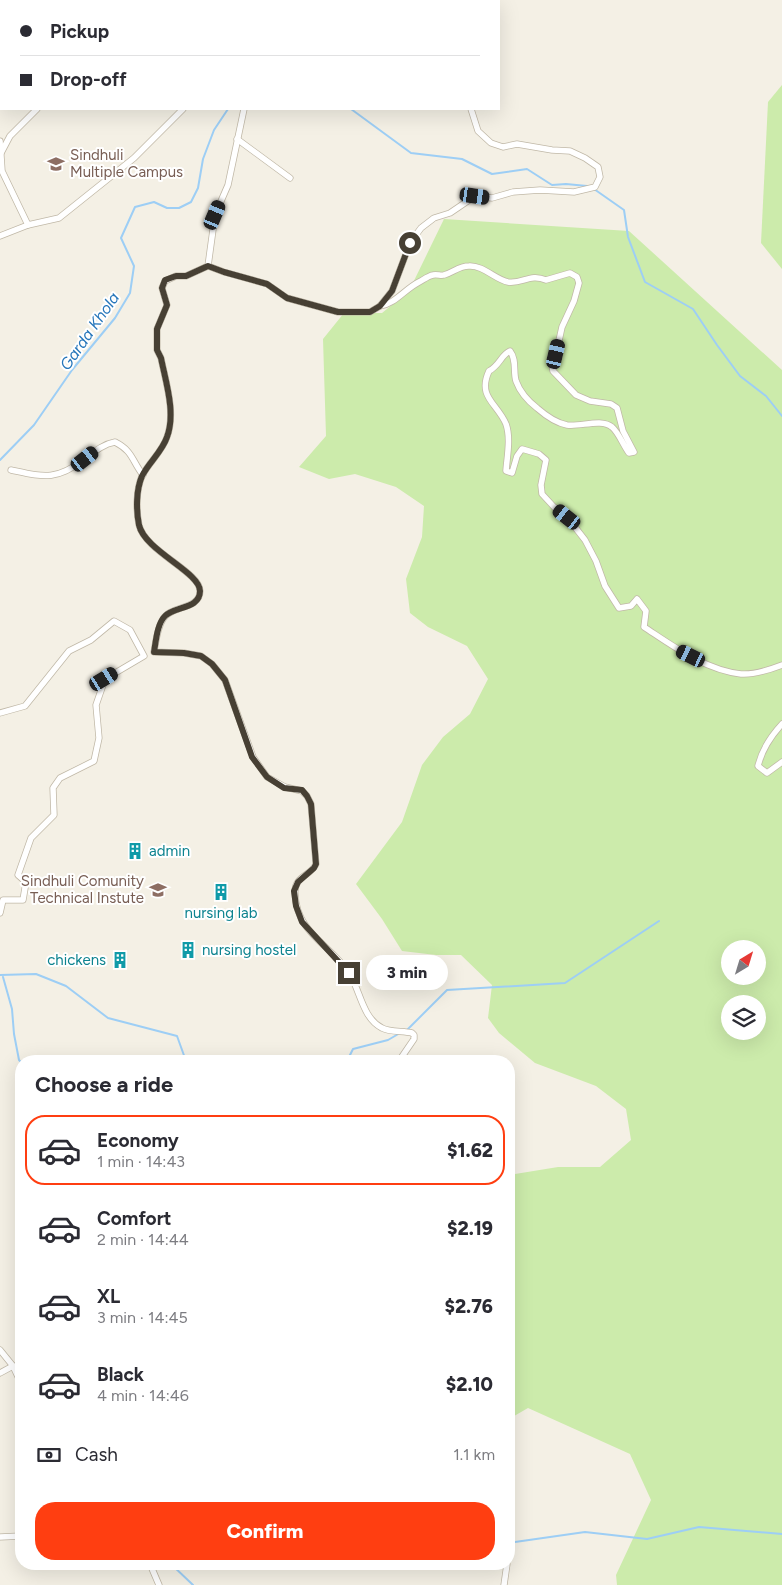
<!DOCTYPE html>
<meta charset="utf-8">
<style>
body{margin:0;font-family:Figtree,sans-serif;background:#f7f7f7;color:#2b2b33;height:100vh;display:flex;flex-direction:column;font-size:19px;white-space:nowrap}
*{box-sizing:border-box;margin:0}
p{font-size:16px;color:#7c7c81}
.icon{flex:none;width:28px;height:28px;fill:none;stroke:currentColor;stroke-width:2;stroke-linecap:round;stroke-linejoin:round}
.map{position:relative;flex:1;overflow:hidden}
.sheet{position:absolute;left:15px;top:1055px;width:500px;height:515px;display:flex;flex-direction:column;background:#fff;border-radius:20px;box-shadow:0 5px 20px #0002}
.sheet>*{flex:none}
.guide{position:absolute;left:0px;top:0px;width:500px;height:110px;box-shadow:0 5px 20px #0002;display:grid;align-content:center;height:110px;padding:0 20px;background:#fff}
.needle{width:32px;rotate:38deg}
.controls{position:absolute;left:721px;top:940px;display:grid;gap:10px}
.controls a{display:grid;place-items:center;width:45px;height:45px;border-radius:50%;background:#fff;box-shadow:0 5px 20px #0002;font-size:25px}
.end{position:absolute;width:22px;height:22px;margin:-11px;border:6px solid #474034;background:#fff;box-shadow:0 0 0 2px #fff}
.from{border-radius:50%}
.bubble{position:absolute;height:35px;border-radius:18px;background:#fff;box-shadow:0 5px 20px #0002;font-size:16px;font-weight:800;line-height:35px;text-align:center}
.car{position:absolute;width:15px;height:30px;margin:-15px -8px;border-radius:6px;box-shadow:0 0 4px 1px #0007;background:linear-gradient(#222 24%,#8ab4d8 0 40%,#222 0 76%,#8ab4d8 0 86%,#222 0)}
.guide b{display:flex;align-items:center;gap:18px;height:48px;font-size:19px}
.guide b+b{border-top:1px solid #e1e1e2}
.guide i{width:12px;height:12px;background:#2b2b33}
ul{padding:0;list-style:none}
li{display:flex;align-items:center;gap:15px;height:70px;margin:0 10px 8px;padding:0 10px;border:2px solid transparent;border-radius:20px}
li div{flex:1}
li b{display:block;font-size:19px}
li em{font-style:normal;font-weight:800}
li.on{border-color:#ff3e11}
li>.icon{width:45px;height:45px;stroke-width:1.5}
h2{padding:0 20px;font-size:22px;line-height:60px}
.pay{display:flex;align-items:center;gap:12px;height:55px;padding:0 20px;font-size:19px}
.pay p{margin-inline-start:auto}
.button{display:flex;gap:10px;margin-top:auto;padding:10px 20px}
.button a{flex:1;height:58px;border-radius:20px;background:#ff3e11;color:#fff;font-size:20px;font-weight:800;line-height:58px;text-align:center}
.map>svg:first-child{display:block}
</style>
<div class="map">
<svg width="782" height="1585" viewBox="0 0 782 1585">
<rect width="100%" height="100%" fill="#f4f0e5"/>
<!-- green -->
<g fill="#ccebab" fill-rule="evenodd">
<path d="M782,85V269L761,243L768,102Z"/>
<path d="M444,219L629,231L782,370V1585H617L616,1575L651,1500L630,1454L528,1408L509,1419V1175L558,1167H600L631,1140L626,1109L596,1086L535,1063L499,1033L488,1018L492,985L461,955H436L402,951L382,919L356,884L402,822L422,765L443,737L470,714L488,679L467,646L428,627L410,613L406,579L422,537L424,506L396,487L355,474L329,479L299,467L326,436L323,339L344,313H382L409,291ZM730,949H758V976H730ZM730,1004H758V1031H730Z"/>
</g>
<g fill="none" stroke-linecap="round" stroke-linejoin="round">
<!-- stream -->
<g stroke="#9dcef5" stroke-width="2">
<path d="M351,109L411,153L462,159L492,174L527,169L552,185L566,184L587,186"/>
<path d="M594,189L624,210L628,237L645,282L693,309L717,345L740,376L766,396L782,416"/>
<path d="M0,460L34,425L72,370L115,318L130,293L134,266L121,238L135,207L154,202L167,208H179L191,202L198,188L203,159L214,130L228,109"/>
<path d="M0,975L36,974L66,986L108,1018L177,1036L186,1061"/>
<path d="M3,977L12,1009L14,1034L19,1060L21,1062"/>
<path d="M407,1030L447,990L565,983L659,921"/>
<path d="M347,1061L353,1049L388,1040L400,1033"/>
<path d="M21,1104L20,1108L21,1128"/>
<path d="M510,1540L515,1542L585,1532L647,1539L699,1527L782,1534"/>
<path d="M171,1564L193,1585"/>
</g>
<!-- street casing -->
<g stroke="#c0b8a7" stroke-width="7">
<g id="street">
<path d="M96,1L97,0"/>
<path d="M356,1L358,0"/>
<path d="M244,109L228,185L215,215L208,266L186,276H176L165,281L162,288L167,305L157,329V350L161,358C166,383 176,413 167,437C162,452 149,462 142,476C136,490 136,510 139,525C145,551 200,572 200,591C200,610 171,605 163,619C157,628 156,641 154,652L184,653L201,656L212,664L225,680L253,757L267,777L285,787L302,791L307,796L311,804L316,864C311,876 294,876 295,893C296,933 330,944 349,973C360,989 362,1018 382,1028C389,1032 403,1031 412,1033L414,1035V1039L399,1061"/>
<path d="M237,139L290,178"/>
<path d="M0,141L2,171L28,225L59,218L134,158L183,109"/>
<path d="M1,153L10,136L37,109"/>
<path d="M0,236L28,225"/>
<path d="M208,266L224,272L267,284L287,298L338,312H370L380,306L392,291L410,243L421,228L434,218L450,213L475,196L492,198L513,192L540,190L574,192L595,187L600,177L598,167L585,158L570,151L552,150L517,144L503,147L491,143L478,131L471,109"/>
<path d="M380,306C395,304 405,289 419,282C423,280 428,276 433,275C437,274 441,276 444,275C454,272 459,266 469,266C483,265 496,280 508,282C523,284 530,273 546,280L570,273L577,277L579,283L574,301L562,327L556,354L552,364L553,371L576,395L590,401L611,404L617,408L623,431L634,452L629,453C623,445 619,433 612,427C601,418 581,427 567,425C556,423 545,415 537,408C528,401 520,392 516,381C513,371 517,360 510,351C501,355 500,365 489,371C477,397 497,403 506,424C511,438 507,457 506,471L512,473L517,456L522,449L539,454L546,460L541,485L542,494L554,507L567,517L585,540L596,561L605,586L619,608L631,606L637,599L646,611L644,627C673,646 705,670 741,674C754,675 769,670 782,665"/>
<path d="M11,470C44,477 56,481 85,459C94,452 103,444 115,442C133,451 132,461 143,475"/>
<path d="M0,713L25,706L69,651L91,640L114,621L130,630L144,656L105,679L96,705L99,738L94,761L60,778L53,788L54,815L31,838L18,875L26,882L23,900H3L0,913"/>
<path d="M782,724C770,737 762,749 758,766L767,773L782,762"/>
<path d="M0,1350L13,1366L21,1383"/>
<path d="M0,1373L13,1366"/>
<path d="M509,1532V1546"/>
<path d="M0,1537L21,1536"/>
<path d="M150,1564L159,1585"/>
<path d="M504,1585L507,1564"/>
</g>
</g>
<!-- street -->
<use href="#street" stroke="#fff" stroke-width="5.5"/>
</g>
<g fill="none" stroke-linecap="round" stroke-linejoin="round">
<!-- route -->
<path stroke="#474034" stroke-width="6" d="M349,973L302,922L296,906L294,891L298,882L314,868L316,864L311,804L307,796L302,790L284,788L267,777L252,757L225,680L212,664L201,656L184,653L154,652C156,641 157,624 165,616C175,606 200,609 200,591C200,572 145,551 139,525C136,510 136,490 142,476C149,462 162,452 167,437C176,413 166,383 161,358L157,350V329L167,305L162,288L165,280L176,276H186L208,266L224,272L267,284L287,298L338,312H370L380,306L392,291L410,243"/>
</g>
<!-- icons -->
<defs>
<g id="university-bare" transform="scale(1.35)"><path d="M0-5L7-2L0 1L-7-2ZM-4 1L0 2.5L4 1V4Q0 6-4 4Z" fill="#8d6e63" stroke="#fff" stroke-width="2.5" paint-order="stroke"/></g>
<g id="building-bare" transform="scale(1.35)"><path d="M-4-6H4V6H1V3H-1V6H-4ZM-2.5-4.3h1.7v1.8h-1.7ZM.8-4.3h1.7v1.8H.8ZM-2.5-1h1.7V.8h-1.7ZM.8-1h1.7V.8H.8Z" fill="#0f9aa8" stroke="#fff" stroke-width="2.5" paint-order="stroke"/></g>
</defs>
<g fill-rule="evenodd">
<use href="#university-bare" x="56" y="164"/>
<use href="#building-bare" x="135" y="851"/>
<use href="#university-bare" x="158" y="890"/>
<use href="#building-bare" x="221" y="892"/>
<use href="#building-bare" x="188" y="950"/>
<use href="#building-bare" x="120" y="960"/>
</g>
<g text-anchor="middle" stroke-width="4" stroke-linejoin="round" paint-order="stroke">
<!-- education labels -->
<g font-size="15" fill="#785e54" stroke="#fff" text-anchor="start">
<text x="70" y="160">Sindhuli<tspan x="70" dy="17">Multiple Campus</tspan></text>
<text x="144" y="886" text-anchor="end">Sindhuli Comunity<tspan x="144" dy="17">Technical Instute</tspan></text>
</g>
<!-- culture labels -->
<g font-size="15" fill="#0d838f" stroke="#fff" text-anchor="start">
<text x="149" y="856">admin</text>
<text x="221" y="918" text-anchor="middle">nursing lab</text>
<text x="202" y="955">nursing hostel</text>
<text x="106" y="965" text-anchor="end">chickens</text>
</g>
<!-- water labels -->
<g font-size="16" font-style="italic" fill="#2676ba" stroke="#fff">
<text transform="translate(89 331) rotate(-55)" y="6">Garda Khola</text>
</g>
</g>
</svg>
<div class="controls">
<a><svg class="needle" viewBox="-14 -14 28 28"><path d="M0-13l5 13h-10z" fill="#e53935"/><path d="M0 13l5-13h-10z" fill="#7c7c81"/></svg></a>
<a><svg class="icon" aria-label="layers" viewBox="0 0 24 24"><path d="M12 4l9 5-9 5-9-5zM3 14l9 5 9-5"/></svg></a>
</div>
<i class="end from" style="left:410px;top:243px"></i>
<i class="end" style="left:349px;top:973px"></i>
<div class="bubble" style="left:366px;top:955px;width:82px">3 min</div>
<i class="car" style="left:475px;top:196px;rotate:98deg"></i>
<i class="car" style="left:215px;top:215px;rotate:23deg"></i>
<i class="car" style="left:556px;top:354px;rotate:13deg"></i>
<i class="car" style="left:85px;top:459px;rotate:52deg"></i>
<i class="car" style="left:567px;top:517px;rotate:308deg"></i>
<i class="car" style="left:691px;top:656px;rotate:296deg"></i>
<i class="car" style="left:104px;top:679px;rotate:59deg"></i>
<div class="guide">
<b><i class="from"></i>Pickup</b>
<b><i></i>Drop-off</b>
</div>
<section class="sheet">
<h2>Choose a ride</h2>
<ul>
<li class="on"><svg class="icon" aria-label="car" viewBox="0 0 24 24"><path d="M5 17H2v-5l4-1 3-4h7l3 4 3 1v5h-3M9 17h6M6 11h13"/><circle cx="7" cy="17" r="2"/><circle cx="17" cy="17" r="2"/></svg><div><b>Economy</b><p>1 min · 14:43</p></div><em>$1.62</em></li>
<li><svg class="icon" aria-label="car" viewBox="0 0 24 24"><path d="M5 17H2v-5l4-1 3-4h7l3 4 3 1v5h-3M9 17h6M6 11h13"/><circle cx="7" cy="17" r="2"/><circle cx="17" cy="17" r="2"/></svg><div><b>Comfort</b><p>2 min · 14:44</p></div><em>$2.19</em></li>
<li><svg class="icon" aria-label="car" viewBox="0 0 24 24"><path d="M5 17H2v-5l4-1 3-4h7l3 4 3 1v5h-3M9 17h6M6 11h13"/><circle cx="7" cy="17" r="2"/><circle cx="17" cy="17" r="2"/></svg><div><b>XL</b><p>3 min · 14:45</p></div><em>$2.76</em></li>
<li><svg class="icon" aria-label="car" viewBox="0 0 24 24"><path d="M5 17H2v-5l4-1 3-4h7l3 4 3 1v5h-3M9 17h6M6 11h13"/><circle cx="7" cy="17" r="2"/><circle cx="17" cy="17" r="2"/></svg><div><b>Black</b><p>4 min · 14:46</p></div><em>$2.10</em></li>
</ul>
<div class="pay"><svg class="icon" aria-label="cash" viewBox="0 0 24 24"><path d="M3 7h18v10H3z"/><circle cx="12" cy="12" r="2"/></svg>Cash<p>1.1 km</p></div>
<div class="button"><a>Confirm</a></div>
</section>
</div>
